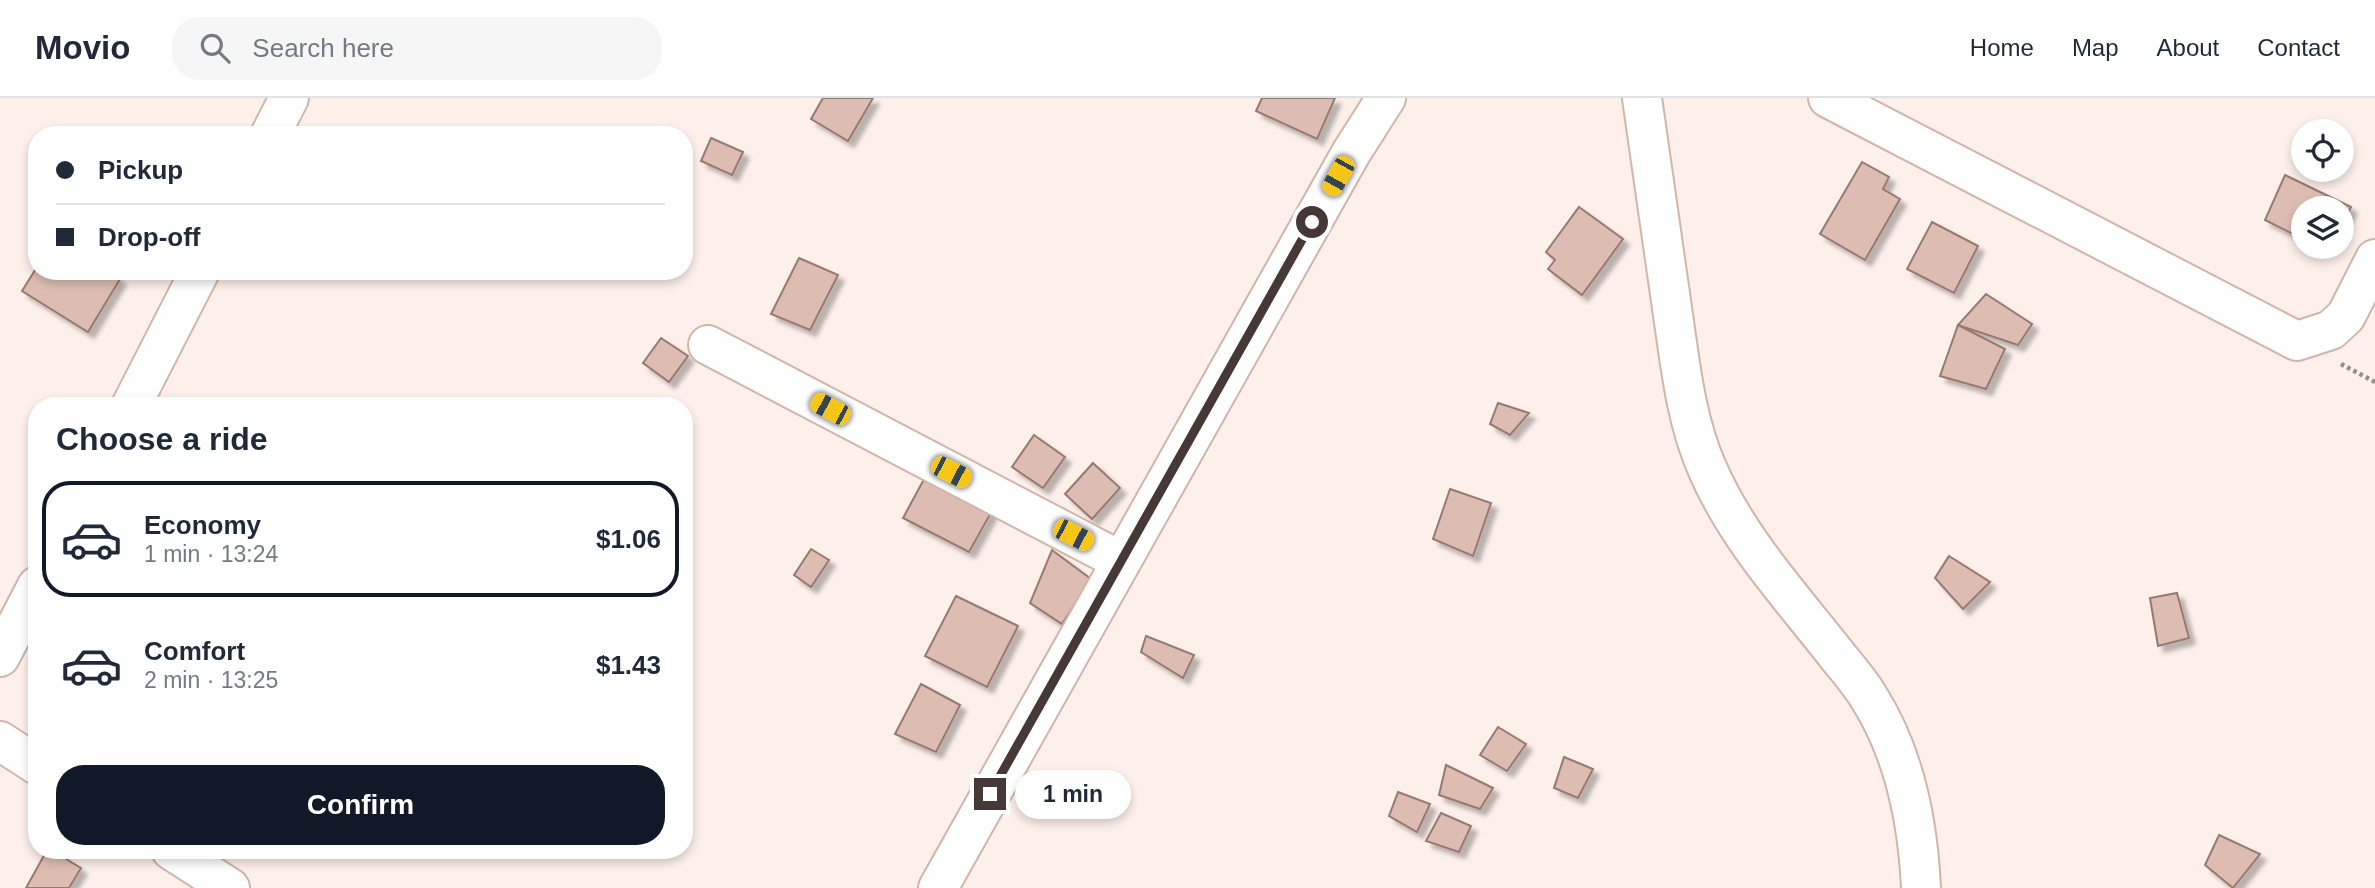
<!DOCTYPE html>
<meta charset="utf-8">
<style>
body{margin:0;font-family:Helvetica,sans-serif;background:#f6f6f7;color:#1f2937;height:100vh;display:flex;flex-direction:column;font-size:26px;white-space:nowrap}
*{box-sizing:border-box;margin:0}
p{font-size:23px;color:#747a83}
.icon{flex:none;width:38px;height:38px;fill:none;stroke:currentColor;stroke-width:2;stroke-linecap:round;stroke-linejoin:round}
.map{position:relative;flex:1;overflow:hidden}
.sheet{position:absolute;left:28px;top:299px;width:665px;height:462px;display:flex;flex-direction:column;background:#fff;border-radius:28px;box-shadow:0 4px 10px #0003}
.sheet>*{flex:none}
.top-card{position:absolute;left:28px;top:28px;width:665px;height:154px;border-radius:28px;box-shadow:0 4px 10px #0003;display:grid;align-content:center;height:154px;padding:0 28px;background:#fff}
.tools{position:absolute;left:2291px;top:21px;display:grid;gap:14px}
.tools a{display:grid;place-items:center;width:63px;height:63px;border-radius:50%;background:#fff;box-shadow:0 4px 10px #0003;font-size:35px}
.end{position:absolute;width:32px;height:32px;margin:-16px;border:9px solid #463935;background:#fff;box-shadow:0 0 0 4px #fff}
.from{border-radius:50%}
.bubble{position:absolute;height:49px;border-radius:24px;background:#fff;box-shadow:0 4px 10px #0003;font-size:23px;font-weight:800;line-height:49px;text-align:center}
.car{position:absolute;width:21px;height:42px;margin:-21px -10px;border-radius:9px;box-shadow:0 0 5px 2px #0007;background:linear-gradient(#f5c518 24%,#345 0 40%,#f5c518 0 76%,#345 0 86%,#f5c518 0)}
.top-card b{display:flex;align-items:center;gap:24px;height:66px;font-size:26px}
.top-card b+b{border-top:2px solid #e0e1e3}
.top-card i{width:18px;height:18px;background:#1f2937}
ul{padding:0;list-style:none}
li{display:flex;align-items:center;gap:21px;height:116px;margin:0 14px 10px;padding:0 14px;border:4px solid transparent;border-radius:28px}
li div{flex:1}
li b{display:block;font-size:26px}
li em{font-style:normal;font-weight:800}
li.current{border-color:#111827}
li>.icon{width:63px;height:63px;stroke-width:1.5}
h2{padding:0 28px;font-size:32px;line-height:84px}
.cta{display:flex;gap:14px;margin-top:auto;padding:14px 28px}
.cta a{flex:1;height:80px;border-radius:28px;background:#111827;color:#fff;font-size:28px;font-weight:800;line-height:80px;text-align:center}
header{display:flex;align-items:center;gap:42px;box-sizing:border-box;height:98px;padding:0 35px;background:#fff;border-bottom:2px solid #e0e1e3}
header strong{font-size:33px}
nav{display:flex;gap:38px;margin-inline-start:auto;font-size:24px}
.search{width:490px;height:63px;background:#f6f6f7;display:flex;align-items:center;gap:18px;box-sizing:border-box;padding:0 24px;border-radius:28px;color:#747a83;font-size:26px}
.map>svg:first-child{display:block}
</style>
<header>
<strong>Movio</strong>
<div class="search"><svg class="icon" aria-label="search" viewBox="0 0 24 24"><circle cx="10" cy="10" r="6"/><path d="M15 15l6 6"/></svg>Search here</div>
<nav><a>Home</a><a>Map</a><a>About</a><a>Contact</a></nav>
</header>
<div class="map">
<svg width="2375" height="790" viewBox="0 0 2375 790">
<defs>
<filter id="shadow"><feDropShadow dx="6" dy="6" stdDeviation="2" flood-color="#0004"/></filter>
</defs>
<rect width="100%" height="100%" fill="#fdf0eb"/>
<!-- building -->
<g fill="#ddbdb1" stroke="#967a6f" stroke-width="2" filter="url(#shadow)">
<path d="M823,0H873L848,43L811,21Z"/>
<path d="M1262,0H1335L1317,41L1256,13Z"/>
<path d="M711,40L743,54L732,77L701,63Z"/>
<path d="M1862,64L1889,79L1883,91L1900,101L1865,162L1820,136Z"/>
<path d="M2285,77L2351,109L2342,129V110H2303V141L2265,122Z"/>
<path d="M1579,109L1623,141L1582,197L1548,171L1555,162L1546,154Z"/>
<path d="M1932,124L1978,148L1954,195L1907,171Z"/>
<path d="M799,160L838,177L810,232L771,216Z"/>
<path d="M37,169V173H108L120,181L88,234L22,193Z"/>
<path d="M1986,196L2032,226L2018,247L1958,227Z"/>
<path d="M1958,227L2005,251L1986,291L1940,278Z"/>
<path d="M661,240L688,258L669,284L643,265Z"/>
<path d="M1498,305L1529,315L1510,337L1490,326Z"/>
<path d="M1034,337L1065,359L1043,390L1012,369Z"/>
<path d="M1093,365L1120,390L1092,421L1065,396Z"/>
<path d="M930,370L998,402L969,454L903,420Z"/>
<path d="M1450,391L1491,405L1473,458L1433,441Z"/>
<path d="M811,451L829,462L811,489L794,477Z"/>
<path d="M1052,452L1091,481L1062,526L1030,505Z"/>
<path d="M1949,458L1990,484L1963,511L1935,480Z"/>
<path d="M2177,495L2189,540L2158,548L2150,500Z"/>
<path d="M956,498L1018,528L987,589L925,558Z"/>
<path d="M1146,538L1194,557L1183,580L1141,554Z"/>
<path d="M921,586L960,607L936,654L895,636Z"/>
<path d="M1498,629L1526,646L1507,673L1480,657Z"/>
<path d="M1564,659L1593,671L1578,700L1554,690Z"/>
<path d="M1446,667L1493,690L1480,711L1439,697Z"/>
<path d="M1398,694L1430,706L1417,734L1389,718Z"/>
<path d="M1441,715L1471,728L1459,754L1426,743Z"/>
<path d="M2219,737L2260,756L2233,790L2205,767Z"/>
<path d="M47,752H51L81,770L69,790H26Z"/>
</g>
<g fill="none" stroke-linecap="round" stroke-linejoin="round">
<!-- street casing -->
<g stroke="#d2b4a8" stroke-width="42">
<g id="street">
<path d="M1642,0C1652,70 1662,140 1672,210C1680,263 1685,320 1707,370C1737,440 1789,496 1836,556C1847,570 1859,583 1868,598C1904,654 1918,725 1921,790"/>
<path d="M1828,0L2297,243L2331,232L2346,218L2375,161"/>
<path d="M270,37L289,0"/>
<path d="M708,247L1121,463"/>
<path d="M131,308L200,173"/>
<path d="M0,559L37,488"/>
<path d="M0,643L37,667"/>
<path d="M171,752L230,790"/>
<path d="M938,790L1351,55L1386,0"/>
</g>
</g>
<!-- path -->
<path stroke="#998c87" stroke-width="4.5" stroke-dasharray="3.5 3.5" stroke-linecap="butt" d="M2341,266L2375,284"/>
<!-- street -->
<use href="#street" stroke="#fff" stroke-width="38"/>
</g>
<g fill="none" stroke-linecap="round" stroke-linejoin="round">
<!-- route -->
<path stroke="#463935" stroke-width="9" d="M990,696L1312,124"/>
</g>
</svg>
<div class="tools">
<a><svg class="icon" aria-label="locate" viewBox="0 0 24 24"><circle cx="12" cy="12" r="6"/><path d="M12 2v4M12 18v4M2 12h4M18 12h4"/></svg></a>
<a><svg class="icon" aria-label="layers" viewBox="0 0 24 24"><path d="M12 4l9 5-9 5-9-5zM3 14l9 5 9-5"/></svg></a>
</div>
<i class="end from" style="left:1312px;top:124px"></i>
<i class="end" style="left:990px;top:696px"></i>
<div class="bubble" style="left:1015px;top:672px;width:116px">1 min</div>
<i class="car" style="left:1338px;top:78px;rotate:209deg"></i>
<i class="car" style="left:830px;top:311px;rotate:298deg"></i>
<i class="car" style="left:951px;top:374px;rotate:117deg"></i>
<i class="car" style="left:1073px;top:437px;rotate:117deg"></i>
<div class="top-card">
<b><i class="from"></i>Pickup</b>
<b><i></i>Drop-off</b>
</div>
<section class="sheet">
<h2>Choose a ride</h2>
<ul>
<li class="current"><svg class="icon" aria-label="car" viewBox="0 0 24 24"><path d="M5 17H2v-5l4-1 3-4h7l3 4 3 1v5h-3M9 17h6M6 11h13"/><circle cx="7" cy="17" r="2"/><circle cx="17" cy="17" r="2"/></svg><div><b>Economy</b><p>1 min · 13:24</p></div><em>$1.06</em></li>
<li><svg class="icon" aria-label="car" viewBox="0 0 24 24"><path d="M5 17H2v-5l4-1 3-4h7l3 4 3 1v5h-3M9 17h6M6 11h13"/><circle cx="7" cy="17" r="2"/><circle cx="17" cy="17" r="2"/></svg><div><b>Comfort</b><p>2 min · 13:25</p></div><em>$1.43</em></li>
</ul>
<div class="cta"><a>Confirm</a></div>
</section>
</div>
